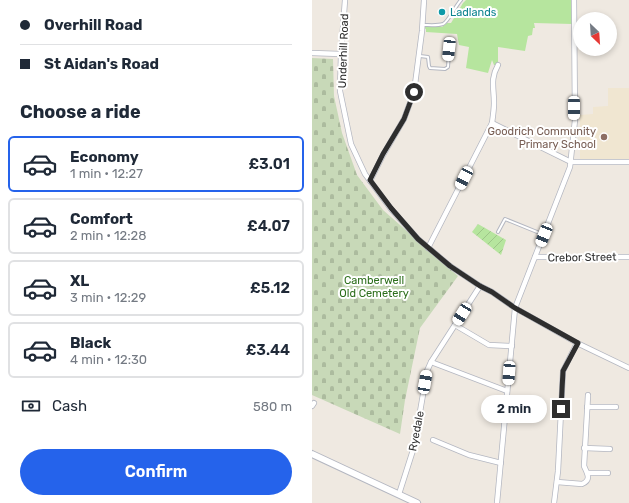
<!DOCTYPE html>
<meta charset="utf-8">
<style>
body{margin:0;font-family:Rubik,sans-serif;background:#f6f6f7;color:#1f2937;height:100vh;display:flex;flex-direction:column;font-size:15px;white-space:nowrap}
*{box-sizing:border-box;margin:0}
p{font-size:13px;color:#747a83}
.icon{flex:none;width:22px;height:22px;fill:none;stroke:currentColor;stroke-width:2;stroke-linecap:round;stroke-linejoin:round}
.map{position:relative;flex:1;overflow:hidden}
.panel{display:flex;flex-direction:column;background:#fff;width:312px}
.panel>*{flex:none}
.top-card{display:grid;align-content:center;height:88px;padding:0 20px;background:#fff}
.needle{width:26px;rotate:155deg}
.controls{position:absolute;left:261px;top:12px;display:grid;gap:8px}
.controls a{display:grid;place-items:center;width:44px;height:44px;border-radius:50%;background:#fff;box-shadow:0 2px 6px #0003;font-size:20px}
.end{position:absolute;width:18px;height:18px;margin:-9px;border:5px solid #2e2e2e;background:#fff;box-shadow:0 0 0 2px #fff}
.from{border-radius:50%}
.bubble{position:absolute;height:28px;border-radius:14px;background:#fff;box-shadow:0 2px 6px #0003;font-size:13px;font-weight:600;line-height:28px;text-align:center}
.car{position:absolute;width:12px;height:24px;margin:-12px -6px;border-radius:5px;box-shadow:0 0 3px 1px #0007;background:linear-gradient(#fff 24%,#345 0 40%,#fff 0 76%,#345 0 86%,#fff 0)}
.top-card b{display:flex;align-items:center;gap:14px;height:38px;font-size:15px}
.top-card b+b{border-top:1px solid #e0e1e3}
.top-card i{width:10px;height:10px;background:#1f2937}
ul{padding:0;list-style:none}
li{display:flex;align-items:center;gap:12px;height:56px;margin:0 8px 6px;padding:0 12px;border:2px solid #e0e1e3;border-radius:6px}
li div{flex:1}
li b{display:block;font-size:15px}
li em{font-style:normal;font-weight:600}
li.selected{border-color:#2563eb}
li>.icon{width:36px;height:36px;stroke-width:1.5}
h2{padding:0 20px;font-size:18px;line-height:48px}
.pay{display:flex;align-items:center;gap:10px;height:44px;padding:0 20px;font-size:15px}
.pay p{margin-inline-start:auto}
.cta{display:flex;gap:8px;margin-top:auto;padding:8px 20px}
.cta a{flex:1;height:46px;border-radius:24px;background:#2563eb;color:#fff;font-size:16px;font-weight:600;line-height:46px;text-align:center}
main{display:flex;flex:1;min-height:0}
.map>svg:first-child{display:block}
</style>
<main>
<section class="panel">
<div class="top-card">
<b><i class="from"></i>Overhill Road</b>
<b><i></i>St Aidan's Road</b>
</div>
<h2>Choose a ride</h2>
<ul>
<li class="selected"><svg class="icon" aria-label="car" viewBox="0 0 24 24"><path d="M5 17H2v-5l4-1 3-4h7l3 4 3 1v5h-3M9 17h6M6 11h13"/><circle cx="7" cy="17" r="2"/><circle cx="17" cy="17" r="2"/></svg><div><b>Economy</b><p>1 min · 12:27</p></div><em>£3.01</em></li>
<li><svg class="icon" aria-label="car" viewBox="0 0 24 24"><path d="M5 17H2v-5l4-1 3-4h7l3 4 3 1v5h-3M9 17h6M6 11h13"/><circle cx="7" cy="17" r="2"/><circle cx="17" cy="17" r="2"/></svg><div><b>Comfort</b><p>2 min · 12:28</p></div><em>£4.07</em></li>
<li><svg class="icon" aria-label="car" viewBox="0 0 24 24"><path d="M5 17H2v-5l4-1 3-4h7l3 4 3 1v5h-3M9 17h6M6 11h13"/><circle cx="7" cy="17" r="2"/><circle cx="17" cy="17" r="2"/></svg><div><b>XL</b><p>3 min · 12:29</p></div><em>£5.12</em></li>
<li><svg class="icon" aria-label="car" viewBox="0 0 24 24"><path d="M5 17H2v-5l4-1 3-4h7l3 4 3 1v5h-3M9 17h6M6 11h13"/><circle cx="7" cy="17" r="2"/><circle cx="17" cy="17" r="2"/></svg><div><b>Black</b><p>4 min · 12:30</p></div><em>£3.44</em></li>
</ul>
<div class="pay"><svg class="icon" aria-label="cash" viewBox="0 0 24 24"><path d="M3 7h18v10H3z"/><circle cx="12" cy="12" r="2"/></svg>Cash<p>580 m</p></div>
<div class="cta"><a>Confirm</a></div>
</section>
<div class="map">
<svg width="317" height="503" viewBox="0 0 317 503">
<defs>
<pattern id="cemetery-stones" width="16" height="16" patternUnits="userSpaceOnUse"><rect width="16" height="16" fill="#c8d9b8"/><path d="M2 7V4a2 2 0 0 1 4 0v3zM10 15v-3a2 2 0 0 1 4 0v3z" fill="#acbb9e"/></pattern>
<pattern id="garden-furrows" width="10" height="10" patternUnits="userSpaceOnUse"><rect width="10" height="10" fill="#b6e59e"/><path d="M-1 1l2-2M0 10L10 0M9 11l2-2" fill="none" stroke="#9dc588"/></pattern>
</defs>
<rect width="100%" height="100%" fill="#efe9e1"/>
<!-- education -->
<path fill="#f0e6d1" d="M296,88H317V160H270L268,159V115L281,114V107L296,106Z"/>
<!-- cemetery -->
<path fill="url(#cemetery-stones)" d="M0,58L21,59L22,96L30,133L45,175L71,210L146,276L108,328L93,400L88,434L0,395Z"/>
<!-- park -->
<path fill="#b6e59e" d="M154,0H263L260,24L222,23L223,28H221L220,35L216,36L213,51L186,47V65H182L180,60L176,73L154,68L157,47L147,45L145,34L114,32V29L112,28L113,24H122L130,27L135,23H139L151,3Z"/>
<!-- garden -->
<path fill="url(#garden-furrows)" d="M166,224L194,240L189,255L160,232Z"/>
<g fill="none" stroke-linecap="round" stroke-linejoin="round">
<!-- lane casing -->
<g stroke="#b4b7c1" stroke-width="4">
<g id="lane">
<path d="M111,25C117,25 125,26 131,24C136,22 144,5 149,0"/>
<path d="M108,56L116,57L117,66L118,68L133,69L136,67L138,40"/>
<path d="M186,232L193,219L230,234"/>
</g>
</g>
<!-- street casing -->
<g stroke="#b4b7c1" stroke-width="6">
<g id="street">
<path d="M33,0L29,54L28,91L39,144L53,174L79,209L106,239L138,266L168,286L180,292L203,308L265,343L317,368"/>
<path d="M0,53L29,54"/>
<path d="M180,123L259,162H317"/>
<path d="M58,181L71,155L92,119L102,92L110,31L112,0"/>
<path d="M116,248L180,123C181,116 182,109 182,103C182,88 178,79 186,65"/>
<path d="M223,257H317"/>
<path d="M143,325L177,345L200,346"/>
<path d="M119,362L195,391"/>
<path d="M0,406L2,403"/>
<path d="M275,407H304"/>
<path d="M121,440L157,455L189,463"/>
<path d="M272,448L298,449"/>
<path d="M276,473H296"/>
<path d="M245,482L270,484C280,480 275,473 272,466L276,395"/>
<path d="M87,494L102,447L115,371L119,362L168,286"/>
<path d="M185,503L203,308L258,167L263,120L262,0"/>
<path d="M242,503L246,471L251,371L265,343"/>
</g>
</g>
<!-- secondary casing -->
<g stroke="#b4b7c1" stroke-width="8">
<path id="secondary" d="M0,454L105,503"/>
</g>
<!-- lane -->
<use href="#lane" stroke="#fff" stroke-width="2"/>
<!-- street -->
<use href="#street" stroke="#fff" stroke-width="4.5"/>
<!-- secondary -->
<use href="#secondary" stroke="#fff" stroke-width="6"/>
</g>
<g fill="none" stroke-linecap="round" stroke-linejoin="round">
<!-- route -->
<path stroke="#2e2e2e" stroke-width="5" d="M102,92L92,119L71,154L58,180L79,208L106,239L138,266L168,286L180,292L203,308L266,343L251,371L249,409"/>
</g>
<!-- markers -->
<circle fill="#0f9aa8" stroke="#fff" stroke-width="1.5" cx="130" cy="12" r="4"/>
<circle fill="#8d6e63" stroke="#fff" stroke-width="1.5" cx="292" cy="137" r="4"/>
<g text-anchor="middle" stroke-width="4" stroke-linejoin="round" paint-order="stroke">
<!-- culture labels -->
<g font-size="11" fill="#0d838f" stroke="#fff" text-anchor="start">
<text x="138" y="16">Ladlands</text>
</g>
<!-- street labels -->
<g font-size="11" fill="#2e2e2e" stroke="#fff">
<text transform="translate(31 51) rotate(-88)" y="4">Underhill Road</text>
<text transform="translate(270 257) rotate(-1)" y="4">Crebor Street</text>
<text transform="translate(104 431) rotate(-79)" y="4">Ryedale</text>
</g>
<!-- education labels -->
<g font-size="11" fill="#785e54" stroke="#fff" text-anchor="end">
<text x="284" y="135">Goodrich Community<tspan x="284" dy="13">Primary School</tspan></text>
</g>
<!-- park labels -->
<g font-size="11" fill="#2c6e1b" stroke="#fff">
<text x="62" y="284">Camberwell<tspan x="62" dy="13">Old Cemetery</tspan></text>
</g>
</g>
</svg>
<div class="controls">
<a><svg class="needle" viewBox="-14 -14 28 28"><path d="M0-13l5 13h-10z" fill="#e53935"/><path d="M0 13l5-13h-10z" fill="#747a83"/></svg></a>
</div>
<i class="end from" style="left:102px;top:92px"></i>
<i class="end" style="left:249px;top:409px"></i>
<div class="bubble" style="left:169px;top:395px;width:66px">2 min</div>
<i class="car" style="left:137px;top:49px;rotate:186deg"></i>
<i class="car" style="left:262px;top:108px;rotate:180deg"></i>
<i class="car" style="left:152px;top:178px;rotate:207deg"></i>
<i class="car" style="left:232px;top:235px;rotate:202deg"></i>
<i class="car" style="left:150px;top:314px;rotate:212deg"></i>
<i class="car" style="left:197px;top:373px;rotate:184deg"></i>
<i class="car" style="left:113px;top:382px;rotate:10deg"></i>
</div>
</main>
